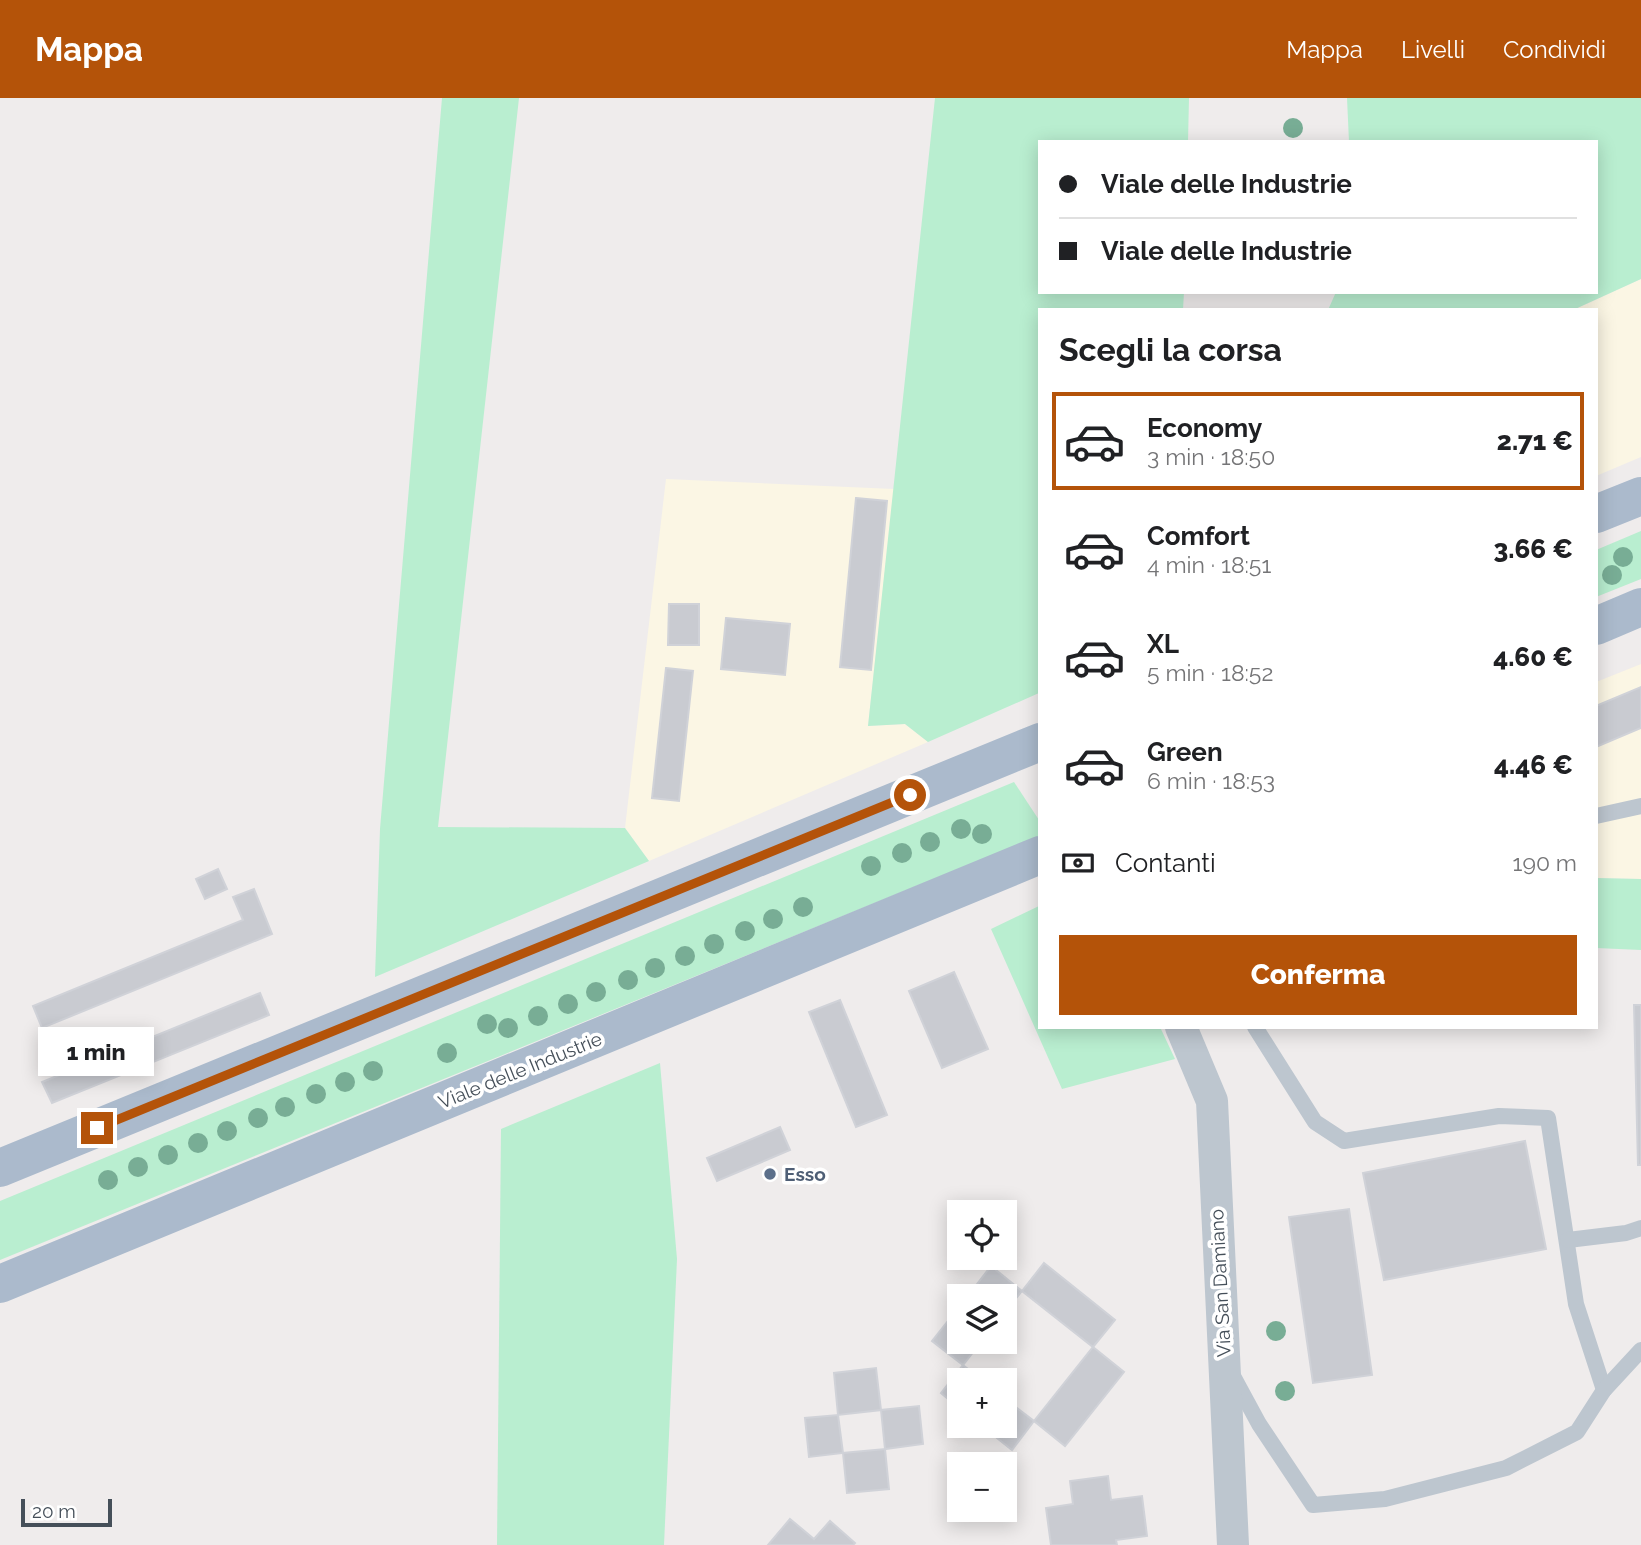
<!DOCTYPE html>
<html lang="it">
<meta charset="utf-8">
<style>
body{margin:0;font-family:Raleway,sans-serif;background:#f6f6f6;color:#202124;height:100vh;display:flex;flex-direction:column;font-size:26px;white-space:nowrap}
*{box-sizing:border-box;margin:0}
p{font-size:23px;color:#757577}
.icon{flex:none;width:38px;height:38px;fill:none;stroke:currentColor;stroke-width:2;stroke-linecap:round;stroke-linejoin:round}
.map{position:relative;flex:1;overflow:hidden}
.sheet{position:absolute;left:1038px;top:210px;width:560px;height:721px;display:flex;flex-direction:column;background:#fff;border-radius:0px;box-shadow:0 4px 18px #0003}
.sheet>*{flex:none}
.top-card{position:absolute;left:1038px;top:42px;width:560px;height:154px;border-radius:0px;box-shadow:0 4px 18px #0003;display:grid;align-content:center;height:154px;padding:0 21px;background:#fff}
.tools{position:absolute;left:947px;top:1102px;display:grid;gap:14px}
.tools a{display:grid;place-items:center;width:70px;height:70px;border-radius:0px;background:#fff;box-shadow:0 4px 18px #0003;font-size:35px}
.scale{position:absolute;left:21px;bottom:18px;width:91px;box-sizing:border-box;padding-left:7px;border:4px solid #454f59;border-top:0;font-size:19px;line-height:24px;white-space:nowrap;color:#454f59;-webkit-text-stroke:5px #fff;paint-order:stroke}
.end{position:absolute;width:32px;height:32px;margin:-16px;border:9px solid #b45309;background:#fff;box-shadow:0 0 0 4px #fff}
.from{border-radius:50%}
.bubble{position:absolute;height:49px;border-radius:0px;background:#fff;box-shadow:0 4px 18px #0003;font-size:23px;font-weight:800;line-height:49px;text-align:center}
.top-card b{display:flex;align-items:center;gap:24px;height:66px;font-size:26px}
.top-card b+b{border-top:2px solid #e0e0e0}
.top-card i{width:18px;height:18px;background:#202124}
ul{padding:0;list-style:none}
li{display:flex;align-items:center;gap:21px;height:98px;margin:0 14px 10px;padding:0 7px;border:4px solid transparent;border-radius:0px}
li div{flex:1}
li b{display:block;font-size:26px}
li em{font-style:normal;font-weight:800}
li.on{border-color:#b45309}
li>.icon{width:63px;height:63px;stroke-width:1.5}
h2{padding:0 21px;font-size:32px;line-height:84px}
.pay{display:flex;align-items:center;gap:18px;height:77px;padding:0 21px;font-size:26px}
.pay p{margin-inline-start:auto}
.action{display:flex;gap:14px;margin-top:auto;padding:14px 21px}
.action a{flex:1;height:80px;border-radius:0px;background:#b45309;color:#fff;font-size:28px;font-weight:800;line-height:80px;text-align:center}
header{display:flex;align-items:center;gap:42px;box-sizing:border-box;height:98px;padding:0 35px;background:#b45309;color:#fff}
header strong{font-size:33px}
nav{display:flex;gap:38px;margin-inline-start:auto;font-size:24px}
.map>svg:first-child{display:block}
</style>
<header>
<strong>Mappa</strong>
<nav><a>Mappa</a><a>Livelli</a><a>Condividi</a></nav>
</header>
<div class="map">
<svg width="1641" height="1447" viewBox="0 0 1641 1447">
<rect width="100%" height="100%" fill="#efecec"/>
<!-- commercial -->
<g fill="#fbf6e4">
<path d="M1641,181V359L1596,378V212H1573Z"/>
<path d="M666,381L894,391L868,628L905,626L928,644L649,763L625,730Z"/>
<path d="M1641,566V781L1596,780V584Z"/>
</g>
<!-- green -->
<g fill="#b9eed0">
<path d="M442,0H519L438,729L625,730L649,763L375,879L380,731Z"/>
<path d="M935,0H1189L1188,44H1040V194H1184L1183,212H1040L1039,595L928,644L905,626L868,628Z"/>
<path d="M1347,0H1641V181L1573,212H1328L1336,194H1596V44H1349Z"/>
<path d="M1641,433V481L1596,499V452Z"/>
<path d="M1014,684L1039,722V738L0,1162V1103Z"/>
<path d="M1596,780L1641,781V852L1596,850Z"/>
<path d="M1039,808L1040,929H1160L1175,961L1062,991L991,831Z"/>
<path d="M660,965L677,1161L664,1447H497L501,1031Z"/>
</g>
<!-- building -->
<g fill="#c9cbd1" stroke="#d0d2d8" stroke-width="2">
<path d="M856,400L887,403L871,572L840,569Z"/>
<path d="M669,506H699V547H668Z"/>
<path d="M726,520L790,526L785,577L721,571Z"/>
<path d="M666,570L693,573L679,703L652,700Z"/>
<path d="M1641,589V630L1596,649V608Z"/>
<path d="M218,771L227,791L205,801L196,781Z"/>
<path d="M254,791L272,836L42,930L33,908L243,822L233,799Z"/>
<path d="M954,874L988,951L942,970L909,893Z"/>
<path d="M260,895L269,917L52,1005L42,984Z"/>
<path d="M840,902L887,1017L856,1029L809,914Z"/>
<path d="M1634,907H1641V1067H1638Z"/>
<path d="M780,1029L790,1052L717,1083L707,1060Z"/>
<path d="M1525,1043L1546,1151L1384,1182L1363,1075Z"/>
<path d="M1349,1111L1372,1277L1313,1285L1289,1119Z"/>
<path d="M1044,1165L1115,1222L1093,1249L1022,1193Z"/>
<path d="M991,1168L1022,1193L1004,1215V1199H967Z"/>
<path d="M959,1209V1244H981L963,1267L932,1243Z"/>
<path d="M1093,1249L1124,1274L1065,1348L1034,1323Z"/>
<path d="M963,1267L983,1283H959V1310L941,1295Z"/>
<path d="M876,1270L881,1312L838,1317L834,1275Z"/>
<path d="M1004,1300L1034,1323L1012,1352L982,1328H1004Z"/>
<path d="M919,1308L923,1346L885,1351L881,1312Z"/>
<path d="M838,1317L843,1355L809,1359L805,1320Z"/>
<path d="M885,1351L889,1391L847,1395L843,1355Z"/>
<path d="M1108,1378L1111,1402L1142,1398L1147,1438L1116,1442L1117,1447H1051L1046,1410L1073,1406L1070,1383Z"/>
<path d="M790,1421L814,1441L830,1423L855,1445L853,1447H768Z"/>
</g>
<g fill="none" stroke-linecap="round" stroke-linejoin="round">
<!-- service -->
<g stroke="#bdc6cf" stroke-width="16">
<path d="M1596,718L1641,708"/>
<path d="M1255,929L1315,1024L1344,1043L1499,1018L1548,1020L1576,1206L1604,1292"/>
<path d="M1568,1142L1626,1135L1641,1130"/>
<path d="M1233,1278L1259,1326L1313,1407L1385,1401L1506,1370L1577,1334L1604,1292L1641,1252"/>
</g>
<!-- minor -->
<path stroke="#bdc6cf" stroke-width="32" d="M1181,929L1212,1003L1233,1447"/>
<!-- primary -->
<g stroke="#abbacc" stroke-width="38">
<path d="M1596,416L1641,398"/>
<path d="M1596,528L1641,509"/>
<path d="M0,1070L1040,644"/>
<path d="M0,1186L1040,757"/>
</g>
</g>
<!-- trees -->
<g fill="#78ad95">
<circle cx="1293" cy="30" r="10"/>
<circle cx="1623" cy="459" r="10"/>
<circle cx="1612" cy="477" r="10"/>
<circle cx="961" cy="731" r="10"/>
<circle cx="982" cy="736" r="10"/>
<circle cx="930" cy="744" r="10"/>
<circle cx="902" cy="755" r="10"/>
<circle cx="871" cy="768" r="10"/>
<circle cx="803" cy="809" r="10"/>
<circle cx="773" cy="821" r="10"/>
<circle cx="745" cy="833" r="10"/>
<circle cx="714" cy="846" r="10"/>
<circle cx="685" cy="858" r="10"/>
<circle cx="655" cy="870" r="10"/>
<circle cx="628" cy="882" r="10"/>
<circle cx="596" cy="894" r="10"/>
<circle cx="568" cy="906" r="10"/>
<circle cx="538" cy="918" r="10"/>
<circle cx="487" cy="926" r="10"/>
<circle cx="508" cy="930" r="10"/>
<circle cx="447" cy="955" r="10"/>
<circle cx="373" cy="973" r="10"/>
<circle cx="345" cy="984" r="10"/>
<circle cx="316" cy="996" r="10"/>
<circle cx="285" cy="1009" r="10"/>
<circle cx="258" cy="1020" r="10"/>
<circle cx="227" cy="1033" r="10"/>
<circle cx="198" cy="1045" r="10"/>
<circle cx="168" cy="1057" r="10"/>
<circle cx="138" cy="1069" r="10"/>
<circle cx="108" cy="1082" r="10"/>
<circle cx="1276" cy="1233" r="10"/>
<circle cx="1285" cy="1293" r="10"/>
</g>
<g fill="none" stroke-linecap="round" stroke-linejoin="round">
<!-- route -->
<path stroke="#b45309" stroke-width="9" d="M97,1030L910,697"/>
</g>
<!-- markers -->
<circle fill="#5c6f8a" stroke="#fff" stroke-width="2.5" cx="770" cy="1076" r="7"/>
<g text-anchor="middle" stroke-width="7" stroke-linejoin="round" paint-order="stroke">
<!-- street labels -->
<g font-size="19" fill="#454f59" stroke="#fff">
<text transform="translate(520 972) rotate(-22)" y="7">Viale delle Industrie</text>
<text transform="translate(1220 1185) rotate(-93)" y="7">Via San Damiano</text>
</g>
<!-- service labels -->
<g font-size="19" font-weight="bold" fill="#4e5e75" stroke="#fff" text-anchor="start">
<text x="784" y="1083">Esso</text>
</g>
</g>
</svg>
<div class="tools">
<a><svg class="icon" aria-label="locate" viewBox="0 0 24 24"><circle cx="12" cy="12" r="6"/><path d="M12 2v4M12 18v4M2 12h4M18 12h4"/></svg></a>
<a><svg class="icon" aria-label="layers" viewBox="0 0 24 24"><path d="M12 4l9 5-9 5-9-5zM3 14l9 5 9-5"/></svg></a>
<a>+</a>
<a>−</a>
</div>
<div class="scale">20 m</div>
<i class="end from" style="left:910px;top:697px"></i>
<i class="end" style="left:97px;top:1030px"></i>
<div class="bubble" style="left:38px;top:929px;width:116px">1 min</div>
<div class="top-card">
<b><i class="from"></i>Viale delle Industrie</b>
<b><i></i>Viale delle Industrie</b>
</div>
<section class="sheet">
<h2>Scegli la corsa</h2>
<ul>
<li class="on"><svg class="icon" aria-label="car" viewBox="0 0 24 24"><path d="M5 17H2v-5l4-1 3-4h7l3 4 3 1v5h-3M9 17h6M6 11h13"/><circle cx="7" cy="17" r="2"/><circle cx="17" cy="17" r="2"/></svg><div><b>Economy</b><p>3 min · 18:50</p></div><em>2.71 €</em></li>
<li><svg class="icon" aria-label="car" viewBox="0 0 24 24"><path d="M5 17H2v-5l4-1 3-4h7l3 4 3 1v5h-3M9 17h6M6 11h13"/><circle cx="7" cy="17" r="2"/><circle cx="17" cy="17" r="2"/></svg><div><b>Comfort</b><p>4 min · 18:51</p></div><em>3.66 €</em></li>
<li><svg class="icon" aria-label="car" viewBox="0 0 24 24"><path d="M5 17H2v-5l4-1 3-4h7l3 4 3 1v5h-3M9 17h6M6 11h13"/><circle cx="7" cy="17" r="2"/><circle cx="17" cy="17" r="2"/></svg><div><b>XL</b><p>5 min · 18:52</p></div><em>4.60 €</em></li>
<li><svg class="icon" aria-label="car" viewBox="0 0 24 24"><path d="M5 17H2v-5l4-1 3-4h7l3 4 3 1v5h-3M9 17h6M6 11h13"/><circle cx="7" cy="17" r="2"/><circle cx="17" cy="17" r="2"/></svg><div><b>Green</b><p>6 min · 18:53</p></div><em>4.46 €</em></li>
</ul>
<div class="pay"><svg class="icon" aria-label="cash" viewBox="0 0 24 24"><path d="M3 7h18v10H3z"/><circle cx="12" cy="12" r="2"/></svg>Contanti<p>190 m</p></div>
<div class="action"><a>Conferma</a></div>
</section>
</div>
